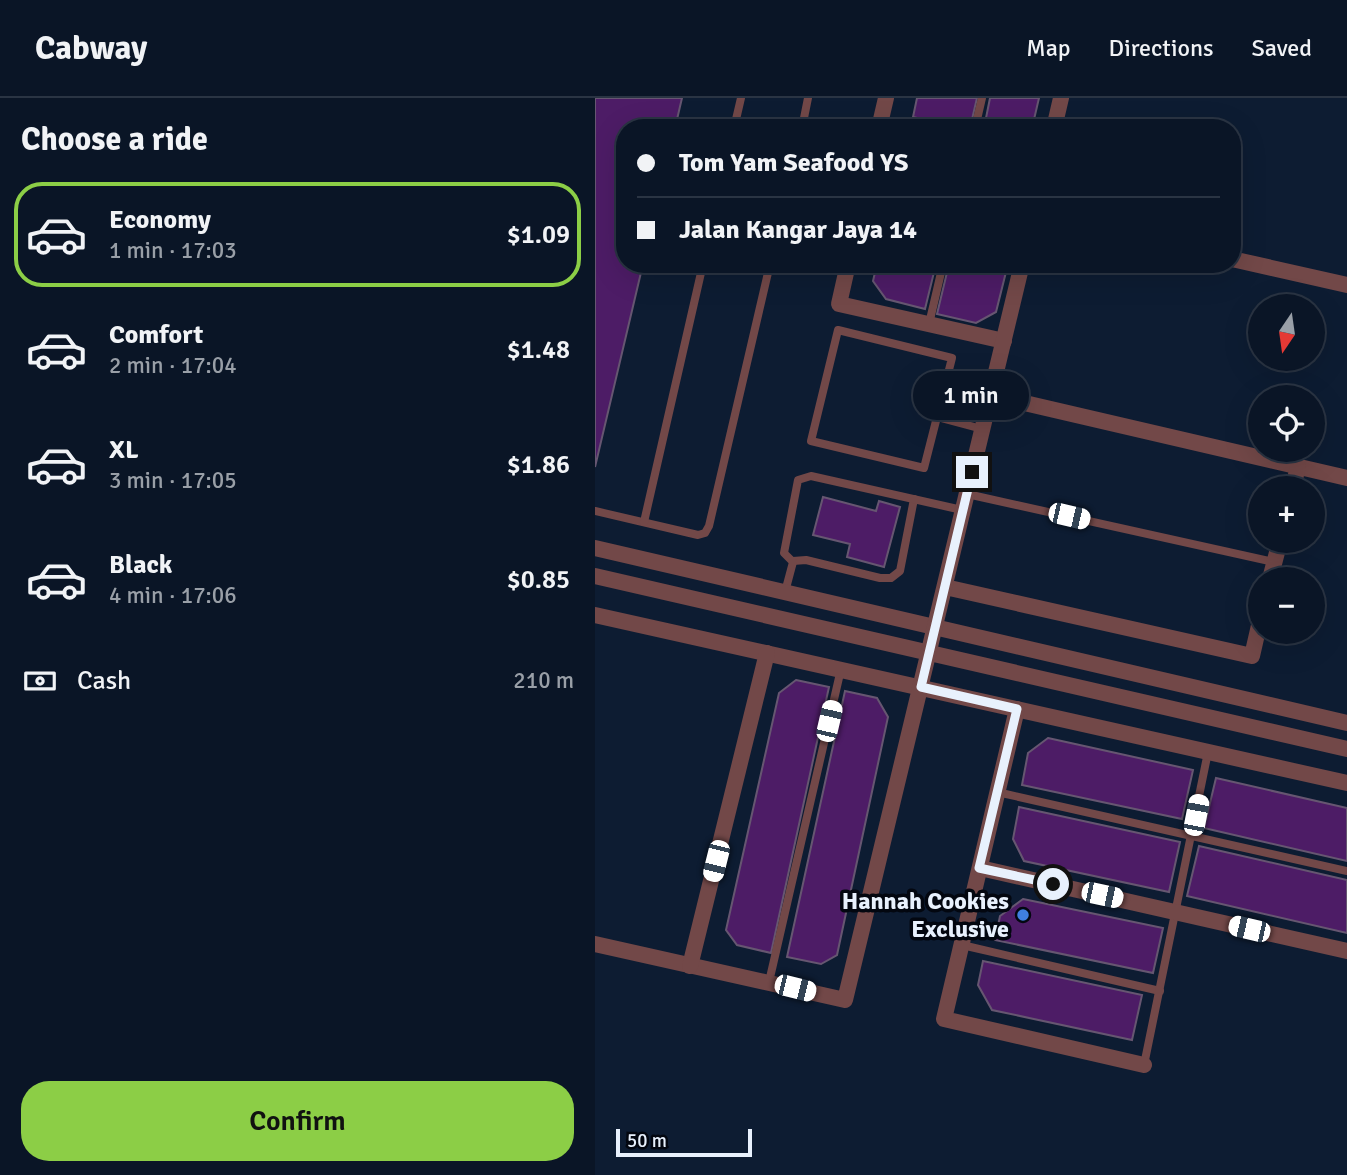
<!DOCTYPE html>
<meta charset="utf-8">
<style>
body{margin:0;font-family:Signika,sans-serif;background:#131e2e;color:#f1f3f6;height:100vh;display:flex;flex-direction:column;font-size:26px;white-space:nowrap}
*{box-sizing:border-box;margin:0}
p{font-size:23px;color:#999fa7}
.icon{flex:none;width:38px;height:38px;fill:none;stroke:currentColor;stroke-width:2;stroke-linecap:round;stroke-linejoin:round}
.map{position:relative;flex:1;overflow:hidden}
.sheet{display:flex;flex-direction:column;background:#0a1526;width:595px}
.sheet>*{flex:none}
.top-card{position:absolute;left:21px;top:21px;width:625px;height:154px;border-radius:28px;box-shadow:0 7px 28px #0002,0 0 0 2px #2a3443;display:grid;align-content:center;height:154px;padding:0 21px;background:#0a1526}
.needle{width:46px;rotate:193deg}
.tools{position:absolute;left:653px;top:196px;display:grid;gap:14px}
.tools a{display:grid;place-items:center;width:77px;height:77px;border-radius:50%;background:#0a1526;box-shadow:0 7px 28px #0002,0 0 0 2px #2a3443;font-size:35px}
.scale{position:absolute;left:21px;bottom:18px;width:136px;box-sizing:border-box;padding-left:7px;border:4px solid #e8f1fd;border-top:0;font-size:19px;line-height:24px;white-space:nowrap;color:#e8f1fd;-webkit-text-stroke:5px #030710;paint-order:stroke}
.end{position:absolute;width:32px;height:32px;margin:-16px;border:9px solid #e8f1fd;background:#111;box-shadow:0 0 0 4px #111}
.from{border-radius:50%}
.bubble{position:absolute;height:49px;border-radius:24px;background:#0a1526;box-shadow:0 7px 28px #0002,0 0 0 2px #2a3443;font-size:23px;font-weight:600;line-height:49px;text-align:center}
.car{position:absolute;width:21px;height:42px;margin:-21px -10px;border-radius:9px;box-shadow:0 0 5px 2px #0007;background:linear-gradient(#fff 24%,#345 0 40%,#fff 0 76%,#345 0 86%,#fff 0)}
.top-card b{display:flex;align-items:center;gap:24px;height:66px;font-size:26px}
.top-card b+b{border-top:2px solid #2a3443}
.top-card i{width:18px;height:18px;background:#f1f3f6}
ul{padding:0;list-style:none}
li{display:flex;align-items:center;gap:21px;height:105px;margin:0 14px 10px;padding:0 7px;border:4px solid transparent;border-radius:28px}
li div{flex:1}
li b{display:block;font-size:26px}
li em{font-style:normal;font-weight:600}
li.on{border-color:#8cce46}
li>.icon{width:63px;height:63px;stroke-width:1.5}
h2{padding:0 21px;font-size:32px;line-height:84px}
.pay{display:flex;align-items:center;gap:18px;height:77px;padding:0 21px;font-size:26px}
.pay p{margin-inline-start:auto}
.primary-button{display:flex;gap:14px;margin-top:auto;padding:14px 21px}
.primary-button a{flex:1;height:80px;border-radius:28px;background:#8cce46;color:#111;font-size:28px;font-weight:600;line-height:80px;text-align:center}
header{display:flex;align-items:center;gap:42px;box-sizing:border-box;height:98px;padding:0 35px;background:#0a1526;border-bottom:2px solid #2a3443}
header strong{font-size:33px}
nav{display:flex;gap:38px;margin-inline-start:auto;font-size:24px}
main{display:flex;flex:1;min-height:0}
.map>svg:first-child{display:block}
</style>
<header>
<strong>Cabway</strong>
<nav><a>Map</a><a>Directions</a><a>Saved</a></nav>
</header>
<main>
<section class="sheet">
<h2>Choose a ride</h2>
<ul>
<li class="on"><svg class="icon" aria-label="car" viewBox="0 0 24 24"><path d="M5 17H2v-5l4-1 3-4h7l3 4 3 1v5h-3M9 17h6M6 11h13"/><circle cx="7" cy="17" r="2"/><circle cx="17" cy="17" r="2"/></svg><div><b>Economy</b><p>1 min · 17:03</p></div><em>$1.09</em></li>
<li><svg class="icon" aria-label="car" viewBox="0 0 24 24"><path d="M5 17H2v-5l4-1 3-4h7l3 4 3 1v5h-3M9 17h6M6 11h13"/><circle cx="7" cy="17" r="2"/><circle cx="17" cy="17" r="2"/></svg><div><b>Comfort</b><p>2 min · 17:04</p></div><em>$1.48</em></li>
<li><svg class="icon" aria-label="car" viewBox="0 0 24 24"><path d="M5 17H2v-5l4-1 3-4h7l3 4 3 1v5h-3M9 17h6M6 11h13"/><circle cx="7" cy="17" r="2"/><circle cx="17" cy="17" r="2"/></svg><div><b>XL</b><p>3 min · 17:05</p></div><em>$1.86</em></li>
<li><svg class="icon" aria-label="car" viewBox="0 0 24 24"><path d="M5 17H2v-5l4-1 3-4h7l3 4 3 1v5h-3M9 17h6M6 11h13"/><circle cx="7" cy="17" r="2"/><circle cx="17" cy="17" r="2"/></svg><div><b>Black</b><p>4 min · 17:06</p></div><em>$0.85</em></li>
</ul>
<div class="pay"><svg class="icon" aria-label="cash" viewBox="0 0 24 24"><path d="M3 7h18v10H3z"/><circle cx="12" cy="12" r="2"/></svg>Cash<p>210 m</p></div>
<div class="primary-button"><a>Confirm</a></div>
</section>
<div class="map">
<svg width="752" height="1077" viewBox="0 0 752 1077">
<rect width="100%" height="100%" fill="#0d1c32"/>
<!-- building -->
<g fill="#4d1c66" stroke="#665671" stroke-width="2">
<path d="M0,0H87L80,30H30V166H48L0,369Z"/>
<path d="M322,0H382L375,30H364L318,19Z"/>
<path d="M395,0H444L437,30H389Z"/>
<path d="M282,166H341L330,211L291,201L278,183Z"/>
<path d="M354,166H413L401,214L381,225L342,216Z"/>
<path d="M228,399L281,413L284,403L305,409L289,469L252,459L255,446L218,437Z"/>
<path d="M201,582L234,589L176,855L142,847L131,832L184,595Z"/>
<path d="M250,593L282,600L293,619L242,857L226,866L192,859Z"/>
<path d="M453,640L598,672L587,721L427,687L433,655Z"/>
<path d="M621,680L752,710V763L609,730Z"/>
<path d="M424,709L585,744L574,794L429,763L418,741Z"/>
<path d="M604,748L752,782V835L592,798Z"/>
<path d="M428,801L568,830L558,875L400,842L405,818Z"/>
<path d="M388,863L547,897L537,942L397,912L383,887Z"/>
</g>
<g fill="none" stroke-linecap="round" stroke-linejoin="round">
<!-- lane -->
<g stroke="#724848" stroke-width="8">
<path d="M139,30L146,0"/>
<path d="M207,30L213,0"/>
<path d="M380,30L387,0"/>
<path d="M334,226L348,166"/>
<path d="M243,232L357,260L329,370L216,343Z"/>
<path d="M342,319L387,331"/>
<path d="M372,396L679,464"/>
<path d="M0,413L103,437L110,435L114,428L175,166"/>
<path d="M49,424L108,166"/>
<path d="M198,463L211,462L285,480H296L305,473L319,401"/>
<path d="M190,494L198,464L189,455L203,382L216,378L367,412"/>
<path d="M402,694L752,773"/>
<path d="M367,847L565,893"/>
<path d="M174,884L246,571"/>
<path d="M549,967L613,654"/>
</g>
<!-- street -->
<g stroke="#724848" stroke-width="16">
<path d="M284,30L291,0"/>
<path d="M459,30L466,0"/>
<path d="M637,161L752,187"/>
<path d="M253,166L244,206L409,243"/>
<path d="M395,297L752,380"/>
<path d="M698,390L703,368"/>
<path d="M0,450L752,625"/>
<path d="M0,478L752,651"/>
<path d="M675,481L685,443"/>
<path d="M350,489L657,558L665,523"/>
<path d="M0,517L752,685"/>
<path d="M422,611L349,921L549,967"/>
<path d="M385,770L752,853"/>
<path d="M0,846L250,902L427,166"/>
<path d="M95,868L172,555"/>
</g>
</g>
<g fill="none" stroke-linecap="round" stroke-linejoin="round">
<!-- route -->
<path stroke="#e8f1fd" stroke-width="9" d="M377,374L326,589L422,611L384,770L458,786"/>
</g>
<!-- markers -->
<circle fill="#3f7fe0" stroke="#030710" stroke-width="2.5" cx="428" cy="817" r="7"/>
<g text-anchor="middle" stroke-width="7" stroke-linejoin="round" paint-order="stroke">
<!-- poi labels -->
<g font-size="24" font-weight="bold" fill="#e8f1fd" stroke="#030710" text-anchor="end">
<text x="414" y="811">Hannah Cookies<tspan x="414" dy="28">Exclusive</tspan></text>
</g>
</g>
</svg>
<div class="tools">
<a><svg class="needle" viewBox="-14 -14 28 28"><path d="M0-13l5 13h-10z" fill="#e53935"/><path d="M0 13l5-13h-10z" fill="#999fa7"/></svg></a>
<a><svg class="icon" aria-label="locate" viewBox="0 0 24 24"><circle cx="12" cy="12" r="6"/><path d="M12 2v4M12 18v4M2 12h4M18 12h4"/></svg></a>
<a>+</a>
<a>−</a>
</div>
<div class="scale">50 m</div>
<i class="end from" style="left:458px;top:786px"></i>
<i class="end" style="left:377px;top:374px"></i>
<div class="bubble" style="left:318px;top:273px;width:116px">1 min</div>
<i class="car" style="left:474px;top:418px;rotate:103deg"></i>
<i class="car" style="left:234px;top:623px;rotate:13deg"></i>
<i class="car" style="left:601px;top:717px;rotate:11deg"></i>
<i class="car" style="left:121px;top:763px;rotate:194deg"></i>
<i class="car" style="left:507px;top:797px;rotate:102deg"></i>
<i class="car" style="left:654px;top:831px;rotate:283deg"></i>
<i class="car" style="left:200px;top:890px;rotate:104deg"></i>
<div class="top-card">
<b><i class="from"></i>Tom Yam Seafood YS</b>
<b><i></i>Jalan Kangar Jaya 14</b>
</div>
</div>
</main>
